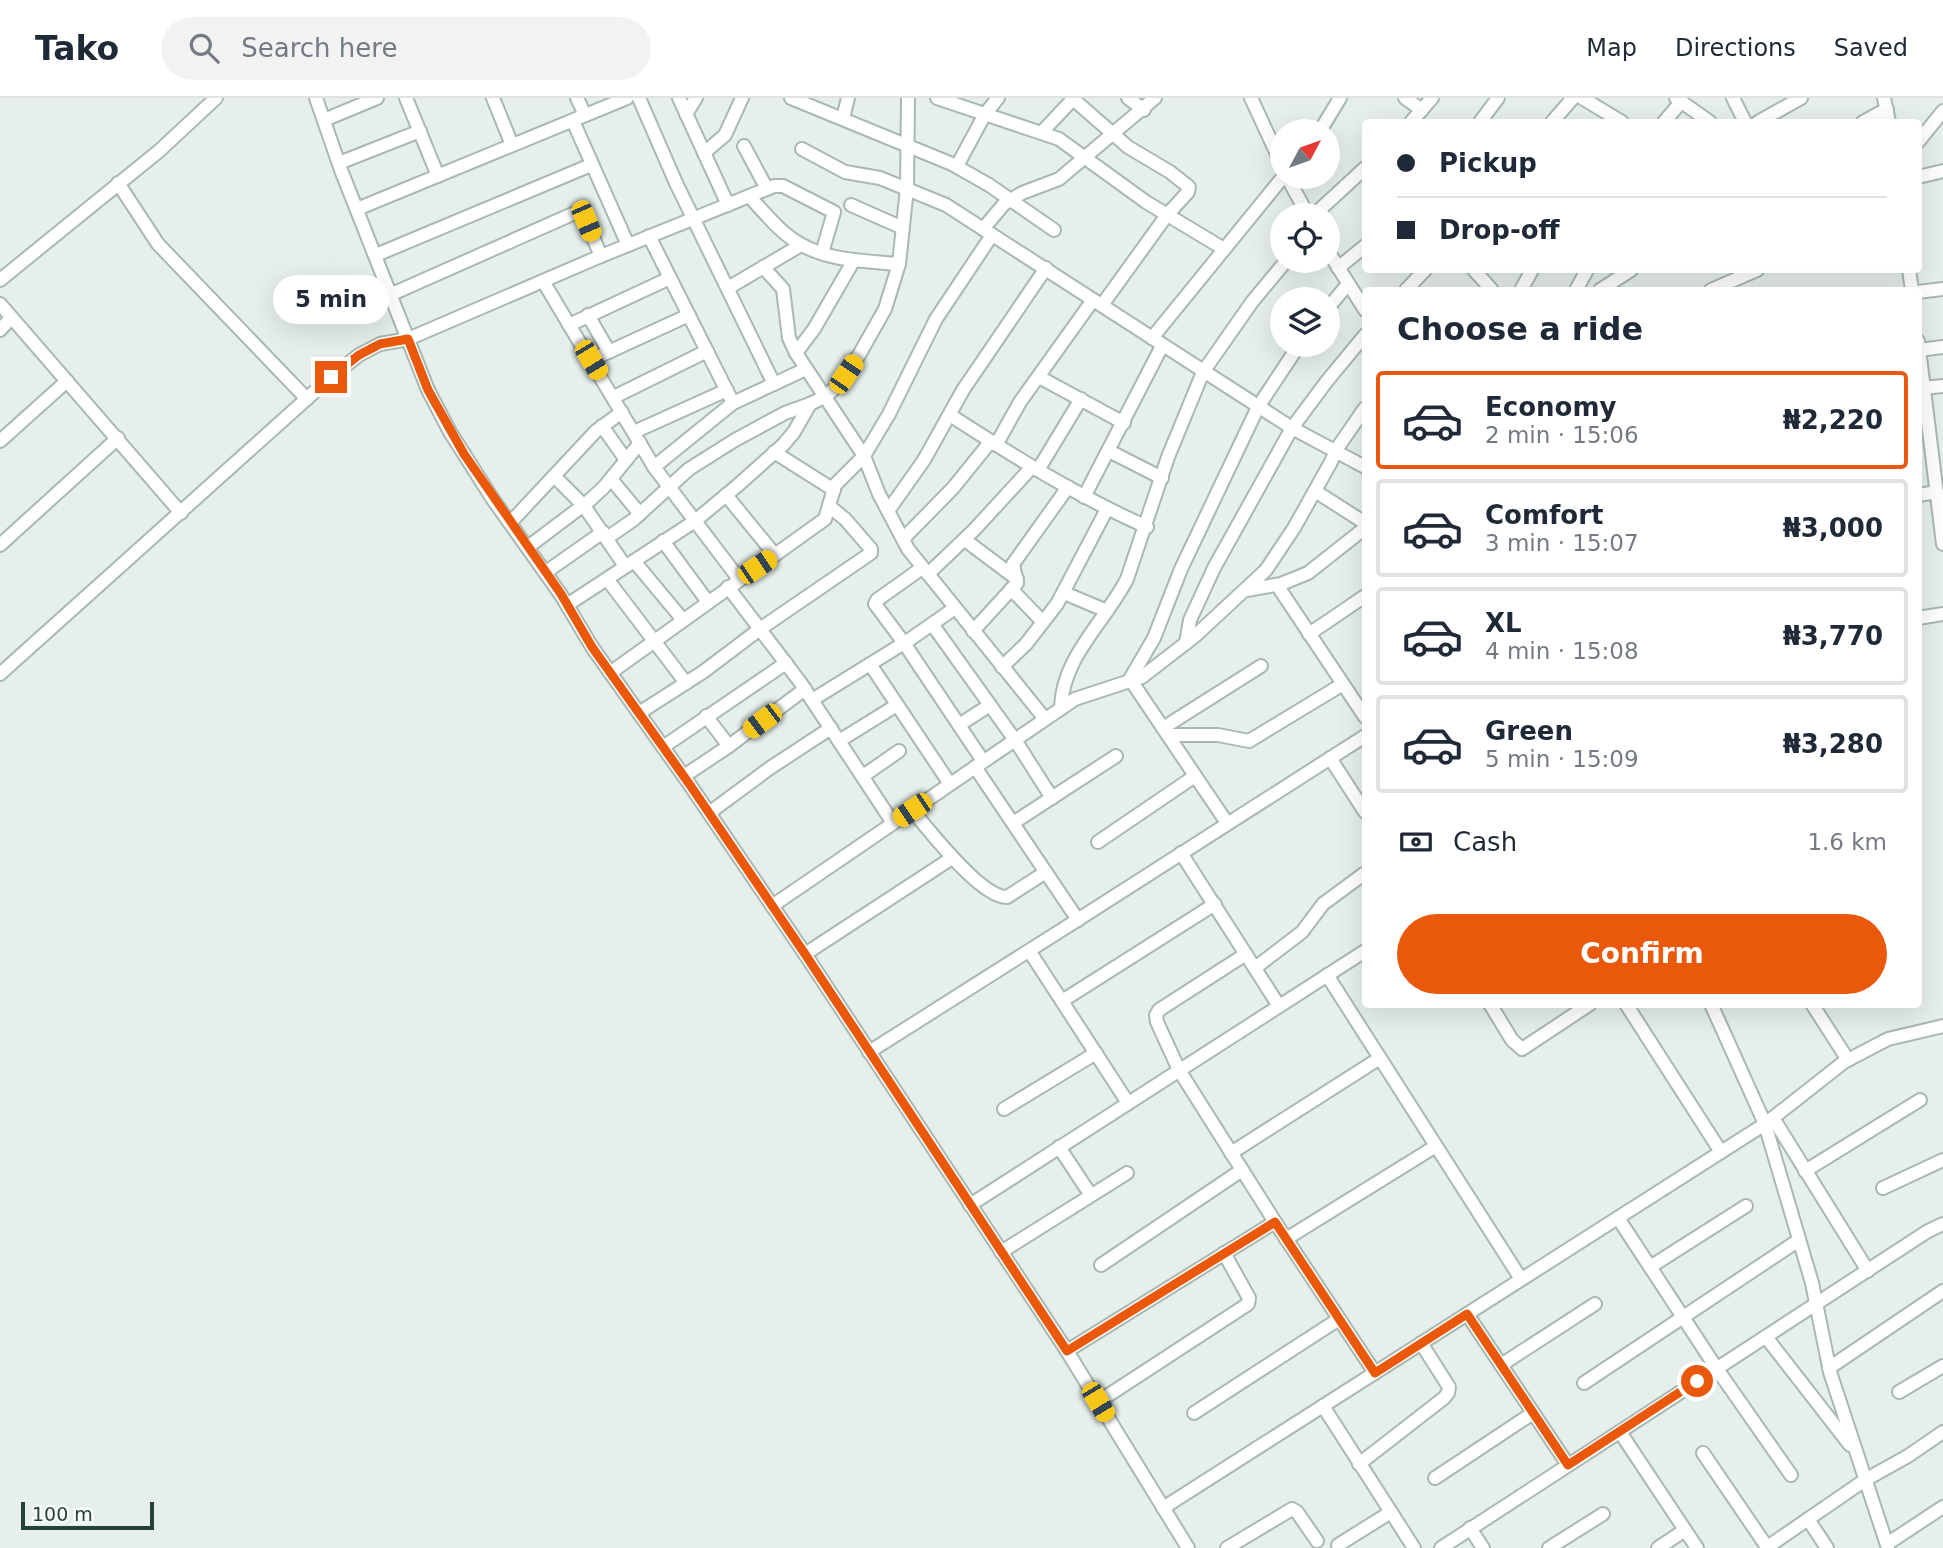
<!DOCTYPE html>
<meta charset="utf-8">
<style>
body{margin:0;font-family:"DejaVu Sans",sans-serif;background:#f2f2f3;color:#1f2937;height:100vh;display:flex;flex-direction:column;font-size:26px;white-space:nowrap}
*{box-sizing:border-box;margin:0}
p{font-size:23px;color:#747a83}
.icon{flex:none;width:38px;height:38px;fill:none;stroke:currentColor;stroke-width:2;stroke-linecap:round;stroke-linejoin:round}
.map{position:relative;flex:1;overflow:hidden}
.drawer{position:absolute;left:1362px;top:189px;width:560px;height:721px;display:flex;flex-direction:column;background:#fff;border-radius:7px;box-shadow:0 7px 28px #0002}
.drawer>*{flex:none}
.guide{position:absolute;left:1362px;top:21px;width:560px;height:154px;border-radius:7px;box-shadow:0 7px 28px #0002;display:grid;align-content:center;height:154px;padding:0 35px;background:#fff}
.needle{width:46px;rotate:49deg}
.buttons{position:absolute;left:1270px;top:21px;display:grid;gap:14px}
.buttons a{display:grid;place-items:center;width:70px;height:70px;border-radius:50%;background:#fff;box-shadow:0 7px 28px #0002;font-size:35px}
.scale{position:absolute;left:21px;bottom:18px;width:133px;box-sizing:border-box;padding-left:7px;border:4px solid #24423a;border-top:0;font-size:19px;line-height:24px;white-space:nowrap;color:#24423a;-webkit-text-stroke:5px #f7fbf9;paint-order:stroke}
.end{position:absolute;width:32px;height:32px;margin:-16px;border:9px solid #ea580c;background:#fff;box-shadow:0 0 0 4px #fff}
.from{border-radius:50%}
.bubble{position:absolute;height:49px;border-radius:24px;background:#fff;box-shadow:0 7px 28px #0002;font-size:23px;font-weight:700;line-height:49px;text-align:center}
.car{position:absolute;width:21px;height:42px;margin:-21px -10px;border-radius:9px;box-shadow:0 0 5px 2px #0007;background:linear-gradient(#f5c518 24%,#345 0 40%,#f5c518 0 76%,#345 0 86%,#f5c518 0)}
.guide b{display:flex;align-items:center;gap:24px;height:66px;font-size:26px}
.guide b+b{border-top:2px solid #e0e1e3}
.guide i{width:18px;height:18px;background:#1f2937}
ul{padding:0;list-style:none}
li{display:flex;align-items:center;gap:21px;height:98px;margin:0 14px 10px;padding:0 21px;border:4px solid #e0e1e3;border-radius:7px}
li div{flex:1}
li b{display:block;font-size:26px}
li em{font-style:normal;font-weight:700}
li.selected{border-color:#ea580c}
li>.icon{width:63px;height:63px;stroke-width:1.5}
h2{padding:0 35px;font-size:32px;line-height:84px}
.pay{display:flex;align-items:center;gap:18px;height:77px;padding:0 35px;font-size:26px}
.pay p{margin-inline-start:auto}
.cta{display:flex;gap:14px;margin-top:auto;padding:14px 35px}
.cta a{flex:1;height:80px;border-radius:42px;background:#ea580c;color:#fff;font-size:28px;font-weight:700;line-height:80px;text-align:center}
header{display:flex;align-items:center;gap:42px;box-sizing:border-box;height:98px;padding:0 35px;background:#fff;border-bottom:2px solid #e0e1e3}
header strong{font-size:33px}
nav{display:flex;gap:38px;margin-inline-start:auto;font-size:24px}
.search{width:490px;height:63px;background:#f2f2f3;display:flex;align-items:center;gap:18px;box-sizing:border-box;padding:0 24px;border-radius:38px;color:#747a83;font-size:26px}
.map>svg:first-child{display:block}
</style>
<header>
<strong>Tako</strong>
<div class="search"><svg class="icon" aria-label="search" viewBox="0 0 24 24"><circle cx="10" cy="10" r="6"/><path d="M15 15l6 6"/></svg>Search here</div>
<nav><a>Map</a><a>Directions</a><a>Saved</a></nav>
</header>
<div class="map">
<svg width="1943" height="1450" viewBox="0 0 1943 1450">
<rect width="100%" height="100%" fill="#e6efeb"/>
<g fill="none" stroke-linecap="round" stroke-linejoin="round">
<!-- minor casing -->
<g stroke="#a8b8b2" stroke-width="16">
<g id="minor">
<path d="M316,0L341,72L428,292L450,334L492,400L561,497L592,549L690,687L805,856L1067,1253L1188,1450"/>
<path d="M406,0L438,78"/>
<path d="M493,0L512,47"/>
<path d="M577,0L585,17"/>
<path d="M639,0L676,85L774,286"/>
<path d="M679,0L728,107"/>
<path d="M791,0L952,66L989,87L1054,132"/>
<path d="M937,0L1059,41L1146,104L1224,151"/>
<path d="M1128,0L1144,12"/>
<path d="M1251,0L1283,69"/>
<path d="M1405,0L1422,12"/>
<path d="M1582,0L1622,24"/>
<path d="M1676,0L1710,24"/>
<path d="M1733,0L1745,24"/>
<path d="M1884,0L1889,24"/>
<path d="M1073,1L1128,49L1170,74L1189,89L1188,94L1167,117L1102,207"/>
<path d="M686,16L696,0"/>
<path d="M843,20L848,0"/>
<path d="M324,22L377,0"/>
<path d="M573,23L628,147"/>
<path d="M1411,24L1432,0"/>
<path d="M1480,24L1498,0"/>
<path d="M1552,24L1573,0"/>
<path d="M1664,24L1681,4"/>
<path d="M1758,24L1801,0"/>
<path d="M1863,24L1887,11"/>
<path d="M1320,33L1340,0"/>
<path d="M1042,34L1074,0"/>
<path d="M1918,44L1943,13"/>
<path d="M744,48L767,91"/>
<path d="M802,51L845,74L880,80L946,107L1292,330L1365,369"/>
<path d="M704,55L725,37L742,0"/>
<path d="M339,65L420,33"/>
<path d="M957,68L985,16L998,0"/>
<path d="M1287,79L1308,117"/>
<path d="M1918,79L1943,73"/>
<path d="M118,85L158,146L307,301"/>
<path d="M749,98C765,115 781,136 802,147C830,163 867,163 899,166"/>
<path d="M851,107L903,130"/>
<path d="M357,111L627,0"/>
<path d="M1314,117L1365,70"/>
<path d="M983,131L1004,106L1022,95L1059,81L1155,0"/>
<path d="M649,138L733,305"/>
<path d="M1328,153L1365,212"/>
<path d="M376,157L591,67"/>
<path d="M763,169L783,191L789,240L796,255L864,358L879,396L908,451L1045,621"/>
<path d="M1338,170L1365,148"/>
<path d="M1474,172L1492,192"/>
<path d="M1909,172L1912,192"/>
<path d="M0,182L159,53L216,0"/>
<path d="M543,183L654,369L739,481"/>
<path d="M728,190L801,147"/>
<path d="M1406,192L1425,172"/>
<path d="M1521,192L1532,172"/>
<path d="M1576,192L1587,172"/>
<path d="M1600,192L1631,172"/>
<path d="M1711,192L1757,172"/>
<path d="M1918,194L1943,191"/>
<path d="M392,196L577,114L586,123L601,158"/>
<path d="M0,206L181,415"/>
<path d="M1328,210L1348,186"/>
<path d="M588,217L609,254"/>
<path d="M569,227L670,180"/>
<path d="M0,232L11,220"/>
<path d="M1152,240L1283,79"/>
<path d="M1918,243L1943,446"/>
<path d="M1919,252L1943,249"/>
<path d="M796,255L814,231L854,162"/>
<path d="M591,262L689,217"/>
<path d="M1039,279L1124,325"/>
<path d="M1924,290L1943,288"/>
<path d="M614,299L707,253"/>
<path d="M950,317C1013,358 1077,398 1147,429"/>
<path d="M602,328L626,362"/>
<path d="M634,334L727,292"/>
<path d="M0,343L67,283"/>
<path d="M996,347L1020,304L1093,202"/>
<path d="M1109,353L1162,380"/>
<path d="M774,354L834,392"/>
<path d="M654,369L733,305L806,271"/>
<path d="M1038,372L1081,301"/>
<path d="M554,378L584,408L625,468"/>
<path d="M611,381L640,416"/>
<path d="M1315,393L1365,425"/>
<path d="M726,397L775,457"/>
<path d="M1918,397L1937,394"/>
<path d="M1084,399L1162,248"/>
<path d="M888,413L924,362L963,292L1046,170"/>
<path d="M510,425L596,333L622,314"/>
<path d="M607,440L633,422L689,371L735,342L785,315L810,306"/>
<path d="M903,441L953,390L991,343"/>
<path d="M965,442L1017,481"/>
<path d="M663,443L708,504"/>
<path d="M0,447L118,340"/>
<path d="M528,449L589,403L604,389L640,345"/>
<path d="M634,463L683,522"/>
<path d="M922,470L877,502L875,506L904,545L983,663"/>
<path d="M546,474L603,434"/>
<path d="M928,476L974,432L1032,369"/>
<path d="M607,481L686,585"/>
<path d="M1277,487L1365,619"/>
<path d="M728,489L800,584L893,725"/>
<path d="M1011,491L1043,524"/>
<path d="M1247,492L1281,486L1308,475L1365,430"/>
<path d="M1064,495L1107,513"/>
<path d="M567,507L695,423L737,388L783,347L794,334L810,306L826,298L836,289L859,257L885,211L899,166L907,90L908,0"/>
<path d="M1918,520L1943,516"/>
<path d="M932,526L1015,642L1052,700"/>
<path d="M973,533L1017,485L1013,466L1068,389"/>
<path d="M1309,536L1365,498"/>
<path d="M1186,545L1190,522L1214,470L1292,330L1327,283L1365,237"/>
<path d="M870,566L950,686"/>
<path d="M1002,569L1026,546L1057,506L1107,411"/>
<path d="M610,575L825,421L835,387L864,358L889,316L936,221L992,137"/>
<path d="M0,576L331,279L359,257L380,246L408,241L601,158L774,88H783L834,114L822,155"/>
<path d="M812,602L909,542L955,510"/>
<path d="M1061,610C1062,559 1105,524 1127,481L1168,359L1203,274L1252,204L1286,163"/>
<path d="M639,615L703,574L760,531L871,455V451L845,421L829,408"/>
<path d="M706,618L729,648"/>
<path d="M959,627L990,607"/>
<path d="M1163,630L1261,568"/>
<path d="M1168,637H1218L1249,643L1343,586"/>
<path d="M839,643L897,607"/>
<path d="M663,649L786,565"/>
<path d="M1330,660L1365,714"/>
<path d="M975,669L1078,822"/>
<path d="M684,678L729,648L805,591"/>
<path d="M863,678L899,653"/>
<path d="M912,712C929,732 981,800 1007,799L1046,774"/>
<path d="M709,715L770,670L831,630"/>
<path d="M1013,725L1116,658"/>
<path d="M1227,725L1130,581L1154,540L1181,471L1258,309L1299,247"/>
<path d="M1098,744L1195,678"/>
<path d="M1181,755L1279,908"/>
<path d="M772,808L1075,601L1142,579L1195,538L1266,472L1294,430L1331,364L1336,352L1365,310"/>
<path d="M1030,854L1128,1005"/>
<path d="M805,856L952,760"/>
<path d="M1246,856L1159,912L1156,917L1157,924L1179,972L1275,1124L1375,1275"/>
<path d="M1255,870L1302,834L1323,806L1365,775"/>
<path d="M1327,877L1521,1181"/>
<path d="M1062,903L1215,806"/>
<path d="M1490,906L1512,942L1522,951L1590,906"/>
<path d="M1626,906L1721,1054"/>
<path d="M1711,906L1765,1026L1812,1185L1830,1274L1888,1450"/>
<path d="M1812,906L1848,962"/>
<path d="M869,954C1035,850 1200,743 1365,638"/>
<path d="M1004,1011L1096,955"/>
<path d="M1773,1020L1868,1173"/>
<path d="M1059,1049L1090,1096"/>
<path d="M1231,1055L1380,960"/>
<path d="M1805,1073L1920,1002"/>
<path d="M1883,1090L1943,1062"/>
<path d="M970,1107L1365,853"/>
<path d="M1618,1120L1717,1271L1791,1377"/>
<path d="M1286,1141L1436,1048"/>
<path d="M1001,1154L1127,1075"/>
<path d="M1101,1167L1242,1072"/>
<path d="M1650,1169L1746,1108"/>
<path d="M1467,1216L1568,1367"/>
<path d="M1766,1239L1850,1347"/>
<path d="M1067,1253L1275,1124"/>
<path d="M1501,1267L1595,1206"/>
<path d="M1829,1270L1943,1193"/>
<path d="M1584,1285L1799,1142"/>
<path d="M1899,1294L1943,1268"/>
<path d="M1098,1304L1248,1206L1249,1200L1224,1155"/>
<path d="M1323,1308L1414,1450"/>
<path d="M1194,1315L1339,1221"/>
<path d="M1620,1334L1697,1450"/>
<path d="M1703,1355L1767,1449"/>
<path d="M1359,1366L1444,1300L1448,1295L1449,1289L1421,1245"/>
<path d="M1435,1380L1533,1315"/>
<path d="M1163,1410L1765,1026L1844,964L1888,941L1943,928"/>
<path d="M1808,1421L1827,1450"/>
<path d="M1470,1430L1483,1450"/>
<path d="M1887,1446L1943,1409"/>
<path d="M1338,1447L1391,1414"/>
<path d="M1227,1450L1292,1411L1297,1414L1317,1443"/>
<path d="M1441,1450L1928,1133L1943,1126"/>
<path d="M1549,1450L1603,1416"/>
<path d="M1658,1450L1685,1432"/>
<path d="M1766,1450L1865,1382L1908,1358L1943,1334"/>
</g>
</g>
<!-- minor -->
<use href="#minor" stroke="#fff" stroke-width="12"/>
</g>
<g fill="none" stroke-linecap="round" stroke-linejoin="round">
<!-- route -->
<path stroke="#ea580c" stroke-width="9" d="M331,279L359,257L380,246L408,241L428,292L464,356L561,496L592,549L690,687L805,856L1067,1253L1275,1124L1375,1275L1467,1216L1568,1367L1697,1283"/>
</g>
</svg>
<div class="buttons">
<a><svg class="needle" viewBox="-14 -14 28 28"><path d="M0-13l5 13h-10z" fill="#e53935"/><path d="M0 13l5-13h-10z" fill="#747a83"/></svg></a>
<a><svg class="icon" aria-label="locate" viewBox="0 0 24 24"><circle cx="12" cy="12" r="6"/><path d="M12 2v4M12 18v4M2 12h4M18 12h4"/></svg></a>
<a><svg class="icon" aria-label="layers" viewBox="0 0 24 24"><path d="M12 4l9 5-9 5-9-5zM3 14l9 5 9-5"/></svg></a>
</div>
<div class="scale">100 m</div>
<i class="end from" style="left:1697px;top:1283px"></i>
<i class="end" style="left:331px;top:279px"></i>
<div class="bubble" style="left:273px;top:177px;width:116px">5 min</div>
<i class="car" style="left:586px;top:123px;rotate:157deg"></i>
<i class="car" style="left:591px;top:262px;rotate:149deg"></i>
<i class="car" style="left:846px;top:276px;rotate:34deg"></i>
<i class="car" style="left:757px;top:469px;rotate:56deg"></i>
<i class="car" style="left:762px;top:623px;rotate:233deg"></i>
<i class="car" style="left:912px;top:712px;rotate:236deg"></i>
<i class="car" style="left:1098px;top:1304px;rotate:149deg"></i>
<div class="guide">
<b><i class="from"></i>Pickup</b>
<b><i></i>Drop-off</b>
</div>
<section class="drawer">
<h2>Choose a ride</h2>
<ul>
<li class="selected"><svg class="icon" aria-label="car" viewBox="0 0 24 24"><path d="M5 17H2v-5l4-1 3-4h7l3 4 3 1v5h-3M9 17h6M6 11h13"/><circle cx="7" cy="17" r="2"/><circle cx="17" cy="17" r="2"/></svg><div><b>Economy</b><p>2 min · 15:06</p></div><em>₦2,220</em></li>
<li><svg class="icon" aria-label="car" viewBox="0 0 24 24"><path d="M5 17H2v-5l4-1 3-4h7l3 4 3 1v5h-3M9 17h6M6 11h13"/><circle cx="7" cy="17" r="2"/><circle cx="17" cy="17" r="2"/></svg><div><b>Comfort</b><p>3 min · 15:07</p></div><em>₦3,000</em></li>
<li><svg class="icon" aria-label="car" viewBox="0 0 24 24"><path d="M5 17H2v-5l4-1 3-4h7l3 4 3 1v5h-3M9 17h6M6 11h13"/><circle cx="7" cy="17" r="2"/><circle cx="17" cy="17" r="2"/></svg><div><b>XL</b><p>4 min · 15:08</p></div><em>₦3,770</em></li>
<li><svg class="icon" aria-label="car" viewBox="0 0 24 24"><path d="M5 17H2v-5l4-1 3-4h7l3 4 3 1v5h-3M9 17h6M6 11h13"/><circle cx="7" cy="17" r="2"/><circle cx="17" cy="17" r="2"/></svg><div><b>Green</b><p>5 min · 15:09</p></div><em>₦3,280</em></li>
</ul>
<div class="pay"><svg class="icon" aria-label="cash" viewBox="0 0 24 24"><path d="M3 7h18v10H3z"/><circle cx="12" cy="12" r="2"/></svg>Cash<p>1.6 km</p></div>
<div class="cta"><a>Confirm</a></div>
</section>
</div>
